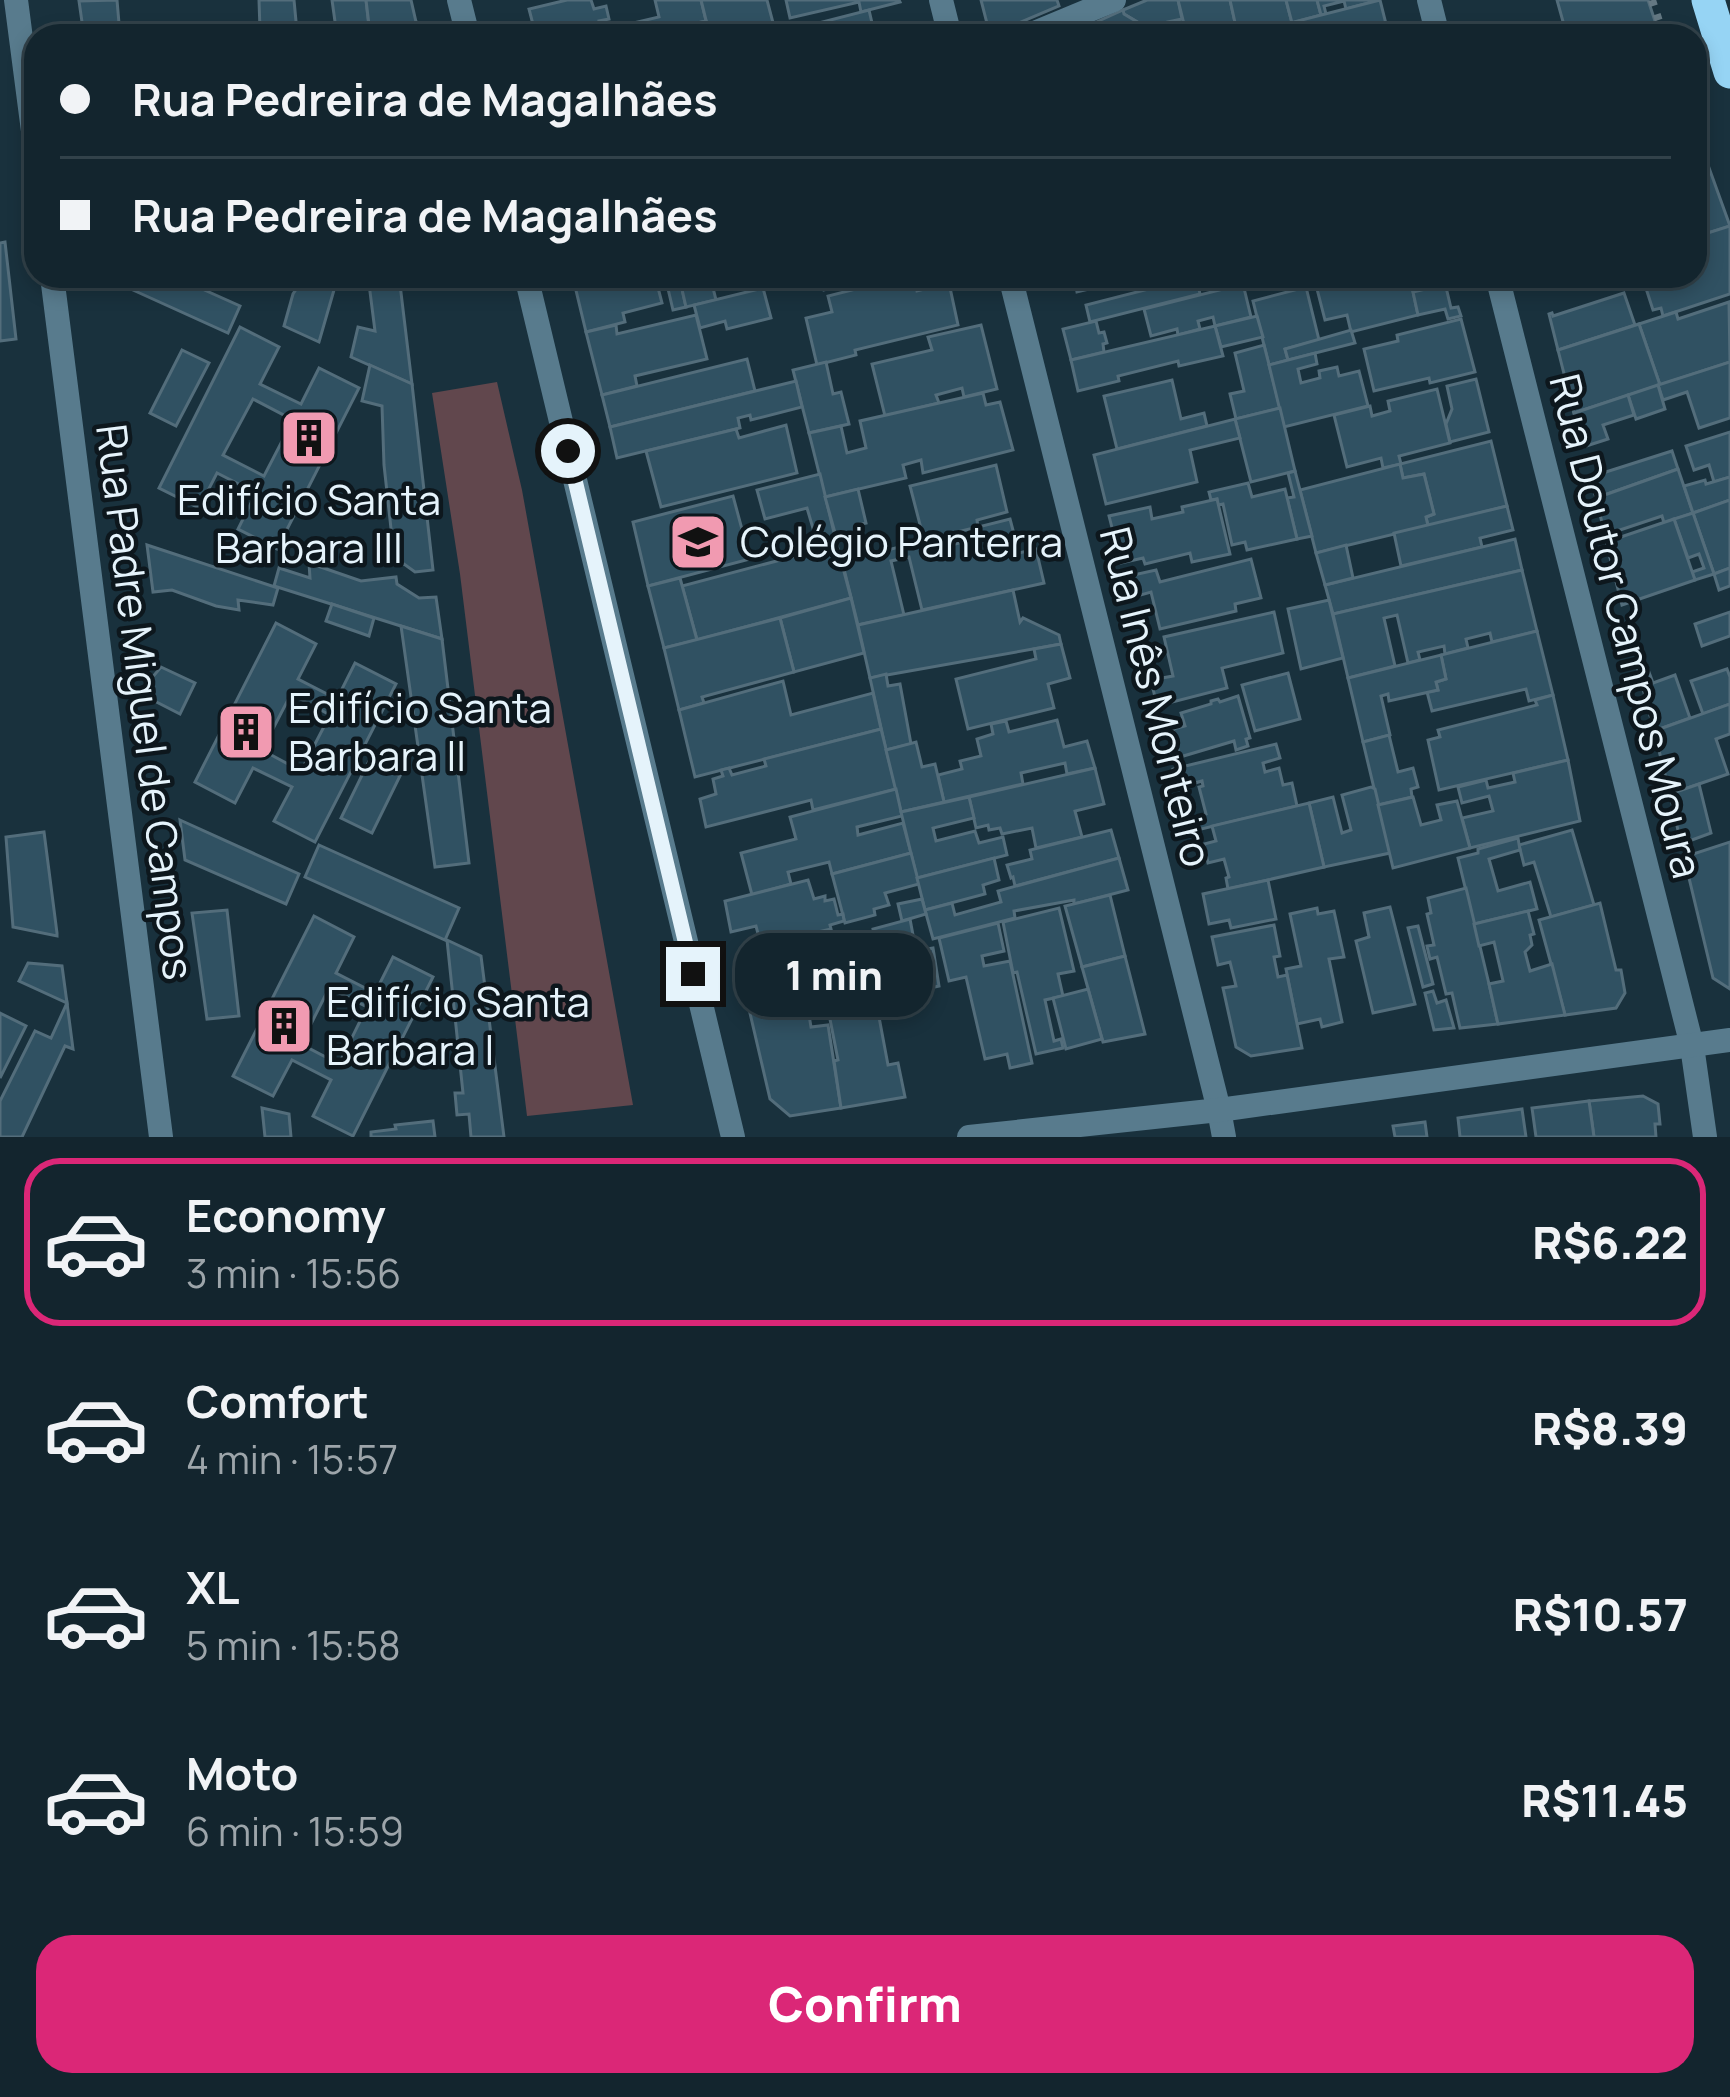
<!DOCTYPE html>
<meta charset="utf-8">
<style>
body{margin:0;font-family:Manrope,sans-serif;background:#20313a;color:#f1f3f6;height:100vh;display:flex;flex-direction:column;font-size:45px;white-space:nowrap}
*{box-sizing:border-box;margin:0}
p{font-size:39px;color:#9da5aa}
.icon{flex:none;width:66px;height:66px;fill:none;stroke:currentColor;stroke-width:2;stroke-linecap:round;stroke-linejoin:round}
.map{position:relative;height:1137px;overflow:hidden}
.drawer{display:flex;flex-direction:column;background:#13252e;flex:1}
.drawer>*{flex:none}
.guide{position:absolute;left:24px;top:24px;width:1683px;height:264px;border-radius:36px;box-shadow:0 6px 18px #0003,0 0 0 3px #32424a;display:grid;align-content:center;height:264px;padding:0 36px;background:#13252e}
.end{position:absolute;width:54px;height:54px;margin:-27px;border:15px solid #e5f3fb;background:#111;box-shadow:0 0 0 6px #111}
.from{border-radius:50%}
.bubble{position:absolute;height:84px;border-radius:36px;background:#13252e;box-shadow:0 6px 18px #0003,0 0 0 3px #32424a;font-size:39px;font-weight:800;line-height:84px;text-align:center}
.guide b{display:flex;align-items:center;gap:42px;height:114px;font-size:45px}
.guide b+b{border-top:3px solid #32424a}
.guide i{width:30px;height:30px;background:#f1f3f6}
ul{padding:21px 0 0;list-style:none}
li{display:flex;align-items:center;gap:36px;height:168px;margin:0 24px 18px;padding:0 12px;border:6px solid transparent;border-radius:36px}
li div{flex:1}
li b{display:block;font-size:45px}
li em{font-style:normal;font-weight:800}
li.active{border-color:#db2777}
li>.icon{width:108px;height:108px;stroke-width:1.5}
.action{display:flex;gap:24px;margin-top:auto;padding:24px 36px}
.action a{flex:1;height:138px;border-radius:36px;background:#db2777;color:#fff;font-size:48px;font-weight:800;line-height:138px;text-align:center}
.map>svg:first-child{display:block}
</style>
<div class="map">
<svg width="1730" height="1137" viewBox="0 0 1730 1137">
<rect width="100%" height="100%" fill="#19313d"/>
<!-- green -->
<path fill="#61474d" d="M497,382L522,490L633,1105L527,1116L460,574L432,393Z"/>
<!-- building -->
<g fill="#305162" stroke="#536d7b" stroke-width="3" fill-rule="evenodd">
<path d="M117,0L120,35L84,36L79,1Z"/>
<path d="M259,0H294L297,32L260,30Z"/>
<path d="M332,0H366L370,36H337Z"/>
<path d="M366,0H411L416,22L370,33Z"/>
<path d="M567,0H591L594,9L606,6L609,19L599,21L602,35L536,36L529,9Z"/>
<path d="M655,0H701L706,21L637,36L633,23L659,17Z"/>
<path d="M701,0H767L776,34L710,36Z"/>
<path d="M786,0H899L900,2L861,12L859,2L790,18Z"/>
<path d="M981,0H1057L1059,6L990,35Z"/>
<path d="M1147,0H1178L1182,19L1168,22L1172,36H1142L1139,23L1124,14L1123,10Z"/>
<path d="M1178,0H1230L1238,36H1187Z"/>
<path d="M1230,0H1286L1292,23L1238,36Z"/>
<path d="M1286,0H1317L1321,15L1292,23Z"/>
<path d="M1317,0H1380L1346,9L1344,1L1324,6L1326,14L1321,15Z"/>
<path d="M1380,0L1389,36H1280L1278,26Z"/>
<path d="M1557,0H1648L1660,36H1567Z"/>
<path d="M869,10L875,36H776V34Z"/>
<path d="M1123,10L1124,14L1139,23L1142,36H1095L1092,24Z"/>
<path d="M706,21L710,36H643Z"/>
<path d="M416,22L419,36H374V32Z"/>
<path d="M1708,165L1730,226L1695,237V169Z"/>
<path d="M1730,226V294L1663,316L1661,308L1653,310L1642,276H1695V237Z"/>
<path d="M5,242L16,339L0,341V243Z"/>
<path d="M102,276H173L240,306L228,333Z"/>
<path d="M305,276L336,283L319,342L284,326L293,294Z"/>
<path d="M368,276H399L412,384L351,357L358,327L375,331Z"/>
<path d="M600,276H655L662,303L623,313L625,322L586,332L574,282Z"/>
<path d="M665,276H679L686,307L673,310Z"/>
<path d="M679,276H710L716,300L686,307Z"/>
<path d="M821,276H877L824,290Z"/>
<path d="M907,276H914L917,291L949,283L958,325L855,350L856,355L817,365L806,318L832,312L828,296Z"/>
<path d="M1074,276H1142L1077,292Z"/>
<path d="M1146,276H1179V279L1196,276L1200,294L1090,322L1086,305L1149,289Z"/>
<path d="M1351,276H1423L1426,289L1413,292L1418,315L1351,332L1347,315L1325,320L1316,285Z"/>
<path d="M1423,276H1451L1452,282L1445,283L1451,308L1458,307L1461,316L1448,319L1445,309L1418,315L1413,292L1426,289Z"/>
<path d="M1243,284L1251,317L1215,326L1213,317L1198,321L1200,329L1178,335L1177,329L1151,336L1144,309Z"/>
<path d="M1306,287L1319,340L1285,349L1288,360L1269,365L1253,301Z"/>
<path d="M763,288L771,318L727,329L725,321L700,328L694,305Z"/>
<path d="M1624,293L1635,325L1558,350L1549,314L1552,313L1553,316Z"/>
<path d="M1729,302L1730,362L1660,385L1639,324L1676,312L1678,319Z"/>
<path d="M696,315L707,359L635,376L637,386L602,395L586,332L616,325L617,334Z"/>
<path d="M1257,316L1263,337L1221,347L1215,326Z"/>
<path d="M1461,319L1475,372L1430,383L1429,378L1374,391L1364,349L1398,341L1397,335Z"/>
<path d="M1096,321L1099,333L1104,332L1107,343L1103,344L1104,352L1071,360L1063,329Z"/>
<path d="M1639,324L1660,385L1574,413L1558,350Z"/>
<path d="M981,325L997,389L964,397L962,388L936,395L939,403L885,416L872,364L932,350L928,337Z"/>
<path d="M1215,326L1223,356L1179,366L1178,361L1118,376L1119,381L1078,391L1071,360Z"/>
<path d="M240,327L279,347L260,384L301,404L319,368L359,388L277,549L238,529L256,493L217,473L199,508L159,488ZM253,399L293,420L264,476L223,455Z"/>
<path d="M1351,330L1355,343L1288,360L1285,349Z"/>
<path d="M1264,345L1280,408L1236,419L1230,394L1244,391L1235,353Z"/>
<path d="M182,350L209,363L176,426L150,413Z"/>
<path d="M1315,353L1317,364L1298,369L1301,383L1320,378L1319,371L1337,367L1339,376L1359,371L1368,406L1284,427L1269,365Z"/>
<path d="M747,359L755,391L610,427L602,395Z"/>
<path d="M826,362L833,394L841,392L849,424L809,433L793,370Z"/>
<path d="M1730,362V418L1699,428L1687,392L1663,400L1658,385Z"/>
<path d="M370,365L412,384L433,570L415,572L404,564L395,565L384,465L382,406L362,401Z"/>
<path d="M1476,379L1489,432L1450,442L1446,424L1452,409L1447,386Z"/>
<path d="M1172,380L1181,419L1204,413L1207,426L1117,449L1104,396Z"/>
<path d="M796,381L802,407L751,420L750,415L738,418L740,428L617,458L610,427Z"/>
<path d="M1658,385L1665,409L1636,419L1628,395Z"/>
<path d="M1437,389L1450,443L1399,456L1401,464L1383,468L1381,458L1347,467L1334,415L1370,406L1372,416L1390,411L1388,401Z"/>
<path d="M983,393L986,405L1000,402L1013,450L923,473L921,460L903,465L906,478L825,497L809,433L841,426L847,453L866,448L860,421Z"/>
<path d="M1628,395L1634,415L1603,425L1608,439L1583,447L1574,413Z"/>
<path d="M1280,408L1295,471L1251,482L1235,419Z"/>
<path d="M1235,419L1240,438L1190,450L1197,482L1106,504L1094,455Z"/>
<path d="M786,425L797,473L661,507L646,451L736,429L739,438Z"/>
<path d="M1730,432V477L1714,482L1709,465L1694,470L1686,446Z"/>
<path d="M1491,441L1507,506L1428,526L1426,517L1434,514L1424,474L1403,478L1400,464Z"/>
<path d="M1672,451L1678,469L1596,498L1590,477Z"/>
<path d="M1400,464L1403,478L1424,474L1434,514L1426,517L1428,526L1316,553L1300,490Z"/>
<path d="M996,465L1007,512L977,520L978,527L924,540L910,486Z"/>
<path d="M1678,469L1693,513L1664,523L1662,516L1605,535L1596,498Z"/>
<path d="M1295,471L1312,536L1297,539L1287,498L1294,497L1288,473Z"/>
<path d="M820,474L835,537L817,542L807,508L765,519L757,490Z"/>
<path d="M1730,477V500L1693,513L1684,486L1705,480L1706,484Z"/>
<path d="M1248,483L1252,497L1285,489L1297,539L1247,550L1245,542L1232,545L1223,504L1218,505L1217,499L1211,500L1209,492Z"/>
<path d="M858,489L866,523L857,525L859,535L837,540L825,497Z"/>
<path d="M733,496L750,559L648,586L633,522Z"/>
<path d="M1217,499L1230,554L1192,562L1190,553L1145,564L1143,558L1121,563L1109,516L1150,507L1152,519L1183,512L1182,507Z"/>
<path d="M1730,500V568L1714,574L1693,513Z"/>
<path d="M1507,506L1513,530L1480,538L1482,547L1401,566L1394,533Z"/>
<path d="M1693,513L1714,574L1695,580L1692,572L1704,568L1699,554L1688,558L1674,519Z"/>
<path d="M1010,519L1019,553L1036,549L1044,583L922,610L909,557L891,561L904,615L858,625L842,561L928,540L931,550L980,538L978,527Z"/>
<path d="M1674,519L1695,580L1622,605L1606,542Z"/>
<path d="M1515,539L1522,570L1333,614L1325,585Z"/>
<path d="M147,545L278,588L273,605L238,600L239,610L216,606L172,590L153,592Z"/>
<path d="M837,545L851,598L697,640L682,586Z"/>
<path d="M1346,545L1353,578L1325,585L1316,553Z"/>
<path d="M1251,559L1261,598L1235,604L1236,611L1160,629L1151,592L1130,598L1124,577L1156,570L1160,582Z"/>
<path d="M309,563L361,581L396,577L397,584L419,598L436,597L442,639L274,586L279,568L310,578Z"/>
<path d="M1730,568V586L1719,590L1714,574Z"/>
<path d="M1522,570L1537,631L1492,642L1490,633L1466,639L1468,648L1445,654L1444,646L1418,652L1420,660L1408,663L1397,615L1384,618L1395,666L1348,678L1333,614Z"/>
<path d="M680,578L697,640L664,648L648,586Z"/>
<path d="M1013,590L1020,622L1023,618L1059,635L1061,644L870,678L858,625Z"/>
<path d="M851,598L864,653L794,672L780,618Z"/>
<path d="M1329,600L1343,658L1301,669L1288,609Z"/>
<path d="M332,604L374,618L369,636L326,621Z"/>
<path d="M1274,612L1283,653L1222,668L1227,688L1157,706L1151,680L1173,676L1164,637Z"/>
<path d="M1730,612V636L1702,646L1695,624Z"/>
<path d="M780,618L794,672L702,697L704,703L679,710L664,648Z"/>
<path d="M276,623L316,644L298,679L337,699L355,663L396,684L315,842L274,821L292,787L253,768L235,803L195,782ZM291,694L330,715L301,771L262,750Z"/>
<path d="M401,626L442,639L469,863L435,867Z"/>
<path d="M1537,631L1553,695L1529,701L1526,689L1432,711L1427,692L1438,690L1436,682L1446,679L1441,655Z"/>
<path d="M1061,644L1070,678L1048,684L1054,708L968,729L956,679L1036,659L1034,649Z"/>
<path d="M1441,655L1446,679L1436,682L1438,690L1389,701L1388,694L1381,696L1390,735L1363,742L1348,678Z"/>
<path d="M1646,664L1653,683L1675,675L1690,718L1654,731L1637,666Z"/>
<path d="M161,667L195,683L180,714L139,693Z"/>
<path d="M1727,669L1730,677V704L1703,714L1691,681Z"/>
<path d="M1288,673L1300,719L1255,731L1242,685Z"/>
<path d="M886,674L888,686L900,684L911,744L886,750L870,678Z"/>
<path d="M783,681L791,715L873,693L881,729L695,777L679,710Z"/>
<path d="M1553,695L1568,760L1439,790L1428,740L1440,737L1438,730L1537,705L1535,700Z"/>
<path d="M1238,696L1250,738L1246,739L1248,746L1236,750L1234,741L1180,757L1173,729L1185,726L1181,713L1211,704V701L1218,699L1220,702Z"/>
<path d="M1730,704V734L1716,739L1728,774L1670,794L1654,731Z"/>
<path d="M1057,720L1064,747L1087,741L1095,768L1067,774L1065,763L1021,773L1023,784L944,802L938,775L962,769L960,761L981,756L977,739L993,734L991,724L1006,721L1009,732Z"/>
<path d="M881,729L896,789L813,810L811,800L706,827L700,799L716,794L713,779L723,776L721,770L729,768L732,775L766,766L764,759Z"/>
<path d="M1389,735L1398,772L1413,768L1418,787L1411,789L1412,797L1378,805L1363,742Z"/>
<path d="M916,742L922,767L935,764L944,802L901,812L886,750Z"/>
<path d="M1276,744L1280,758L1263,763L1265,772L1279,768L1283,785L1292,783L1297,806L1189,832L1186,820L1206,814L1199,787L1203,786L1202,781L1177,788L1173,769Z"/>
<path d="M1568,760L1580,821L1470,848L1462,818L1493,811L1489,796L1462,803L1458,787L1486,780L1488,788L1515,782L1513,773Z"/>
<path d="M369,761L400,776L372,833L341,818Z"/>
<path d="M1095,768L1104,804L1075,811L1082,837L1036,848L1032,828L1002,834L1000,828L989,830L988,825L976,828L969,797Z"/>
<path d="M1699,784L1711,833L1681,844L1670,794Z"/>
<path d="M1371,787L1375,789L1390,853L1324,867L1309,803L1333,797L1342,833L1351,830L1342,795Z"/>
<path d="M896,789L902,816L857,827L858,835L903,823L911,853L832,874L829,862L788,872L791,884L752,895L741,853L796,839L790,817Z"/>
<path d="M969,797L974,818L933,828L936,841L975,831L979,843L1003,837L1007,855L917,878L901,812Z"/>
<path d="M1413,797L1421,825L1441,820L1437,805L1457,801L1470,848L1393,868L1378,805Z"/>
<path d="M1309,803L1324,867L1228,889L1226,878L1229,877L1224,859L1208,863L1204,844L1216,841L1212,826Z"/>
<path d="M180,820L299,874L286,904L185,860Z"/>
<path d="M1111,830L1119,858L1015,886L1013,877L1011,878L1007,865L1032,859L1030,850Z"/>
<path d="M1572,830L1594,905L1551,917L1534,862L1524,865L1519,845Z"/>
<path d="M44,832L57,933V936L13,927L6,837Z"/>
<path d="M1518,838L1520,850L1489,859L1498,891L1530,882L1537,909L1474,924L1458,858L1478,853V849Z"/>
<path d="M1730,842V989L1713,978L1684,857Z"/>
<path d="M319,845L459,908L445,940L305,877Z"/>
<path d="M911,853L919,884L885,893L889,905L874,909L875,915L845,923L832,874Z"/>
<path d="M994,858L999,880L983,885L985,894L925,910L917,878Z"/>
<path d="M1119,858L1128,890L1074,904V900L1014,911L1015,918L933,939L925,910L952,903L955,915L1001,902L998,891Z"/>
<path d="M808,880L814,899L825,896V901L834,899L838,915L843,914L844,921L830,925L831,929L761,945L756,926L731,932L725,901Z"/>
<path d="M1268,880L1276,919L1231,928L1229,920L1209,924L1203,894Z"/>
<path d="M1466,888L1489,984L1498,1024L1460,1028L1452,993L1446,994L1437,957L1430,959L1427,946L1434,945L1427,914L1431,913L1428,898Z"/>
<path d="M1110,895L1125,956L1082,967L1065,906Z"/>
<path d="M922,899L926,914L902,921L898,904Z"/>
<path d="M1600,903L1616,970H1621L1625,993L1616,1008L1565,1015L1539,920Z"/>
<path d="M1390,907L1415,1004L1373,1013L1356,941L1369,937L1364,913Z"/>
<path d="M1059,908L1074,971L1058,974L1063,996L1045,1000L1054,1041L1061,1039L1063,1048L1036,1054L1017,972L1013,973L1003,922Z"/>
<path d="M1317,908L1318,914L1334,911L1344,957L1329,959L1342,1022L1322,1027L1320,1019L1297,1024L1286,969L1301,966L1290,914Z"/>
<path d="M227,910L239,1016L207,1019L192,913Z"/>
<path d="M1528,911L1534,934L1530,935L1532,945L1525,952L1530,971L1552,964L1565,1015L1498,1024L1489,984L1503,981L1494,942L1479,946L1474,924Z"/>
<path d="M314,916L354,937L336,973L375,993L393,957L433,977L353,1136L313,1116L331,1080L292,1060L273,1096L233,1076ZM329,988L367,1007L339,1064L301,1044Z"/>
<path d="M910,919L916,951L933,948L939,986L916,991L917,997L887,1003L873,929Z"/>
<path d="M998,923L1004,951L982,956L984,966L1010,961L1032,1063L1010,1068L1007,1054L985,1059L966,977L949,981L939,938Z"/>
<path d="M1274,925L1280,956L1274,957L1278,977L1287,975L1302,1048L1251,1056L1236,1047L1223,988L1236,986L1230,962L1218,965L1212,937Z"/>
<path d="M1418,926L1433,984L1423,987L1408,928Z"/>
<path d="M447,940L481,956L504,1137H471L469,1114L457,1115L455,1093H463Z"/>
<path d="M815,945L824,1000L807,1003L811,1027L828,1025L841,1108L790,1116L770,1099L739,966Z"/>
<path d="M1125,956L1145,1034L1103,1042L1082,967Z"/>
<path d="M28,963L62,966L67,1003L19,981Z"/>
<path d="M1088,989L1102,1039L1066,1049L1053,998Z"/>
<path d="M1433,991L1437,1003L1446,1000L1454,1028L1434,1030L1425,993Z"/>
<path d="M876,1001L888,1065L898,1063L905,1097L841,1108L834,1061L838,1060L828,1009Z"/>
<path d="M67,1003L73,1049L65,1046L22,1137H0V1101L35,1031L51,1038Z"/>
<path d="M0,1013L26,1026L0,1078Z"/>
<path d="M1643,1096L1658,1104L1660,1124H1655L1656,1137H1594L1589,1101Z"/>
<path d="M1589,1101L1594,1137H1536L1532,1108Z"/>
<path d="M262,1108L289,1114L291,1137H265Z"/>
<path d="M1522,1109L1526,1137H1460L1458,1118Z"/>
<path d="M433,1121L435,1137H371V1132L396,1129L395,1125Z"/>
<path d="M1425,1122L1427,1137H1395L1393,1126Z"/>
</g>
<g fill="none" stroke-linecap="round" stroke-linejoin="round">
<!-- path -->
<path stroke="#647883" stroke-width="8" stroke-dasharray="6 9" stroke-linecap="butt" d="M1652,0L1664,36"/>
<!-- minor -->
<g stroke="#587b8d" stroke-width="24">
<path d="M16,0L36,154"/>
<path d="M459,0L468,36"/>
<path d="M941,0L950,36"/>
<path d="M1429,0L1438,36"/>
<path d="M1027,36L1114,0"/>
<path d="M52,276L161,1137"/>
<path d="M526,276L733,1137"/>
<path d="M1010,276L1219,1110L1224,1137"/>
<path d="M1497,276L1692,1046L1705,1137"/>
<path d="M969,1137L1219,1110L1730,1040"/>
</g>
<!-- trunk -->
<path stroke="#96d4f4" stroke-width="33" d="M1708,0L1730,72"/>
</g>
<g fill="none" stroke-linecap="round" stroke-linejoin="round">
<!-- route -->
<path stroke="#e5f3fb" stroke-width="15" d="M568,451L693,974"/>
</g>
<!-- icons -->
<defs>
<g id="building-square" transform="scale(3)"><rect x="-9" y="-9" width="18" height="18" rx="4" fill="#f19ab1" stroke="#0d171d"/><path d="M-4-6H4V6H1V3H-1V6H-4ZM-2.5-4.3h1.7v1.8h-1.7ZM.8-4.3h1.7v1.8H.8ZM-2.5-1h1.7V.8h-1.7ZM.8-1h1.7V.8H.8Z" fill="#111"/></g>
<g id="school-square" transform="scale(3)"><rect x="-9" y="-9" width="18" height="18" rx="4" fill="#f19ab1" stroke="#0d171d"/><path d="M0-5L7-2L0 1L-7-2ZM-4 1L0 2.5L4 1V4Q0 6-4 4Z" fill="#111"/></g>
</defs>
<g fill-rule="evenodd">
<use href="#building-square" x="309" y="438"/>
<use href="#school-square" x="698" y="542"/>
<use href="#building-square" x="246" y="732"/>
<use href="#building-square" x="284" y="1026"/>
</g>
<g text-anchor="middle" stroke-width="9" stroke-linejoin="round" paint-order="stroke">
<!-- poi labels -->
<g font-size="42" fill="#e5f3fb" stroke="#0d171d" text-anchor="start">
<text x="309" y="515" text-anchor="middle">Edifício Santa<tspan x="309" dy="48">Barbara III</tspan></text>
<text x="740" y="557">Colégio Panterra</text>
<text x="288" y="723">Edifício Santa<tspan x="288" dy="48">Barbara II</tspan></text>
<text x="326" y="1017">Edifício Santa<tspan x="326" dy="48">Barbara I</tspan></text>
</g>
<!-- street labels -->
<g font-size="42" fill="#e5f3fb" stroke="#0d171d">
<text transform="translate(1626 626) rotate(76)" y="15">Rua Doutor Campos Moura</text>
<text transform="translate(1156 697) rotate(76)" y="15">Rua Inês Monteiro</text>
<text transform="translate(145 702) rotate(83)" y="15">Rua Padre Miguel de Campos</text>
</g>
</g>
</svg>
<i class="end from" style="left:568px;top:451px"></i>
<i class="end" style="left:693px;top:974px"></i>
<div class="bubble" style="left:735px;top:933px;width:198px">1 min</div>
<div class="guide">
<b><i class="from"></i>Rua Pedreira de Magalhães</b>
<b><i></i>Rua Pedreira de Magalhães</b>
</div>
</div>
<section class="drawer">
<ul>
<li class="active"><svg class="icon" aria-label="car" viewBox="0 0 24 24"><path d="M5 17H2v-5l4-1 3-4h7l3 4 3 1v5h-3M9 17h6M6 11h13"/><circle cx="7" cy="17" r="2"/><circle cx="17" cy="17" r="2"/></svg><div><b>Economy</b><p>3 min · 15:56</p></div><em>R$6.22</em></li>
<li><svg class="icon" aria-label="car" viewBox="0 0 24 24"><path d="M5 17H2v-5l4-1 3-4h7l3 4 3 1v5h-3M9 17h6M6 11h13"/><circle cx="7" cy="17" r="2"/><circle cx="17" cy="17" r="2"/></svg><div><b>Comfort</b><p>4 min · 15:57</p></div><em>R$8.39</em></li>
<li><svg class="icon" aria-label="car" viewBox="0 0 24 24"><path d="M5 17H2v-5l4-1 3-4h7l3 4 3 1v5h-3M9 17h6M6 11h13"/><circle cx="7" cy="17" r="2"/><circle cx="17" cy="17" r="2"/></svg><div><b>XL</b><p>5 min · 15:58</p></div><em>R$10.57</em></li>
<li><svg class="icon" aria-label="car" viewBox="0 0 24 24"><path d="M5 17H2v-5l4-1 3-4h7l3 4 3 1v5h-3M9 17h6M6 11h13"/><circle cx="7" cy="17" r="2"/><circle cx="17" cy="17" r="2"/></svg><div><b>Moto</b><p>6 min · 15:59</p></div><em>R$11.45</em></li>
</ul>
<div class="action"><a>Confirm</a></div>
</section>
